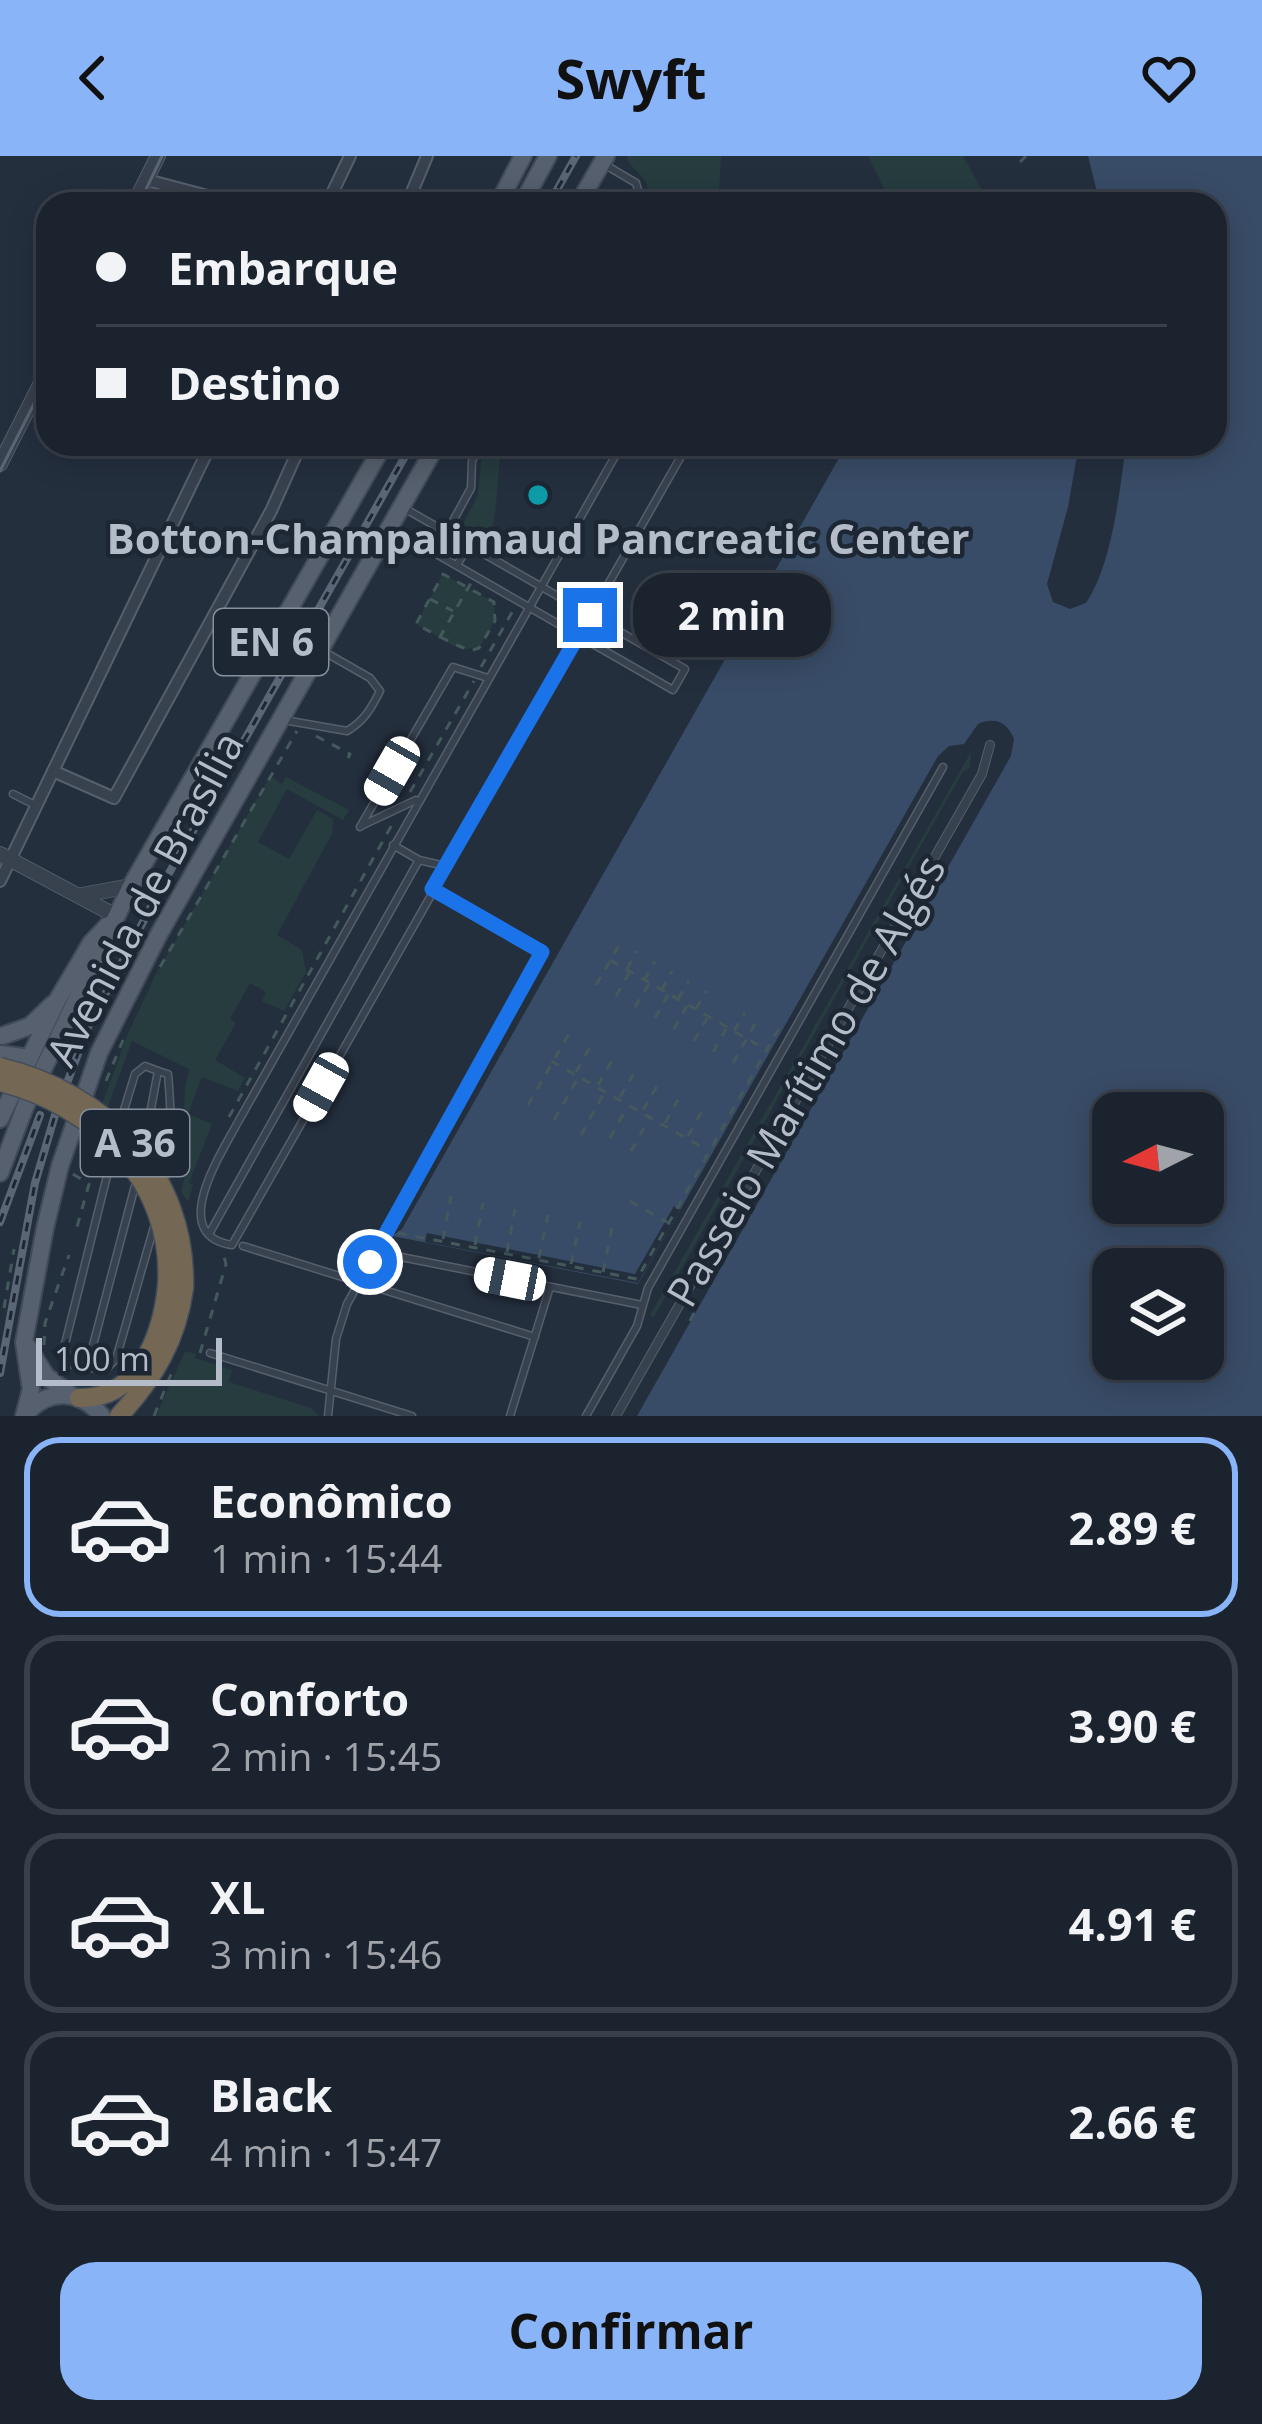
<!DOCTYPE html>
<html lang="pt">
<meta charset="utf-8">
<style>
body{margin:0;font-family:"Open Sans",sans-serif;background:#282f3a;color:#f1f3f6;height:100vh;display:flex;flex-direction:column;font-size:45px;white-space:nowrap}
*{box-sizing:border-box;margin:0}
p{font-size:39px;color:#a0a4aa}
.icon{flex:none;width:66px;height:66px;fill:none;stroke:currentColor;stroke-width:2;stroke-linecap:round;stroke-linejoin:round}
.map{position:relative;height:1260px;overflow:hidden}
.sheet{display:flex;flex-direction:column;background:#1b232e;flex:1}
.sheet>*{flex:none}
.guide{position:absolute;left:36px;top:36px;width:1191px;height:264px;border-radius:36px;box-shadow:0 6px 30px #0003,0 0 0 3px #39404a;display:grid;align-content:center;height:264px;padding:0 60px;background:#1b232e}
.needle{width:78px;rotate:264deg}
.fabs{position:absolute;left:1092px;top:936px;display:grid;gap:24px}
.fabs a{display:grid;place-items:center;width:132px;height:132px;border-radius:24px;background:#1b232e;box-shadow:0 6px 30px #0003,0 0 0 3px #39404a;font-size:60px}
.scale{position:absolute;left:36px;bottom:30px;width:186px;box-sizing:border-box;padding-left:12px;border:6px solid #b4bcc9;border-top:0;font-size:33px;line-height:42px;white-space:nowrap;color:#b4bcc9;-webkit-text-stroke:9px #1d2633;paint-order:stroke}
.end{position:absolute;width:54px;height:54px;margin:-27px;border:15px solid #1a73e8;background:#fff;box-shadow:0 0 0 6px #fff}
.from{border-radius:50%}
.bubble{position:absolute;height:84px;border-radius:36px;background:#1b232e;box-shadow:0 6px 30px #0003,0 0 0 3px #39404a;font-size:39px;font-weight:700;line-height:84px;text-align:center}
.car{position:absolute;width:36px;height:72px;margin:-36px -18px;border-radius:15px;box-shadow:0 0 9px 3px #0007;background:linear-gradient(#fff 24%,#345 0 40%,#fff 0 76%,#345 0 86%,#fff 0)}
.guide b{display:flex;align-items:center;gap:42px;height:114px;font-size:45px}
.guide b+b{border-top:3px solid #39404a}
.guide i{width:30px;height:30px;background:#f1f3f6}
ul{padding:21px 0 0;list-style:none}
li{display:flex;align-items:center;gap:36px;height:180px;margin:0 24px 18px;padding:0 36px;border:6px solid #39404a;border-radius:36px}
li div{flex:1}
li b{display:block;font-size:45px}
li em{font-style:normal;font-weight:700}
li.on{border-color:#8ab4f8}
li>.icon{width:108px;height:108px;stroke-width:1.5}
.primary-button{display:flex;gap:24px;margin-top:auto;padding:24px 60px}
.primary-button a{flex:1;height:138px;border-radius:36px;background:#8ab4f8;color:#111;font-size:48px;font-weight:700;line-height:138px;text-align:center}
header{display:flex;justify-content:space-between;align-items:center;height:156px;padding:0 60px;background:#8ab4f8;color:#111;font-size:54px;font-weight:700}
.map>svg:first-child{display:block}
</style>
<header><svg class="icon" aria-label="back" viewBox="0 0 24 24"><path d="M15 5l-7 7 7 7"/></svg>Swyft<svg class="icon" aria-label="heart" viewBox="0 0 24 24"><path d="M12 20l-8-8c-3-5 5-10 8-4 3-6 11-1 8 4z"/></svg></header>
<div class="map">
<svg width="1262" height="1260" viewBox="0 0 1262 1260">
<rect width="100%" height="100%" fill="#242f3e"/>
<!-- green -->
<g fill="#263c3f">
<path d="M721,0L719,38L714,48H644C656,23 637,21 627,3L628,0Z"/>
<path d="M868,0H963L983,36L960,48H892Z"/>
<path d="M491,288H502C497,312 498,367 488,384L463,368L478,339L481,305Z"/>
<path d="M443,418L494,446L495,465L479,492L459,493L416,468Z"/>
<path d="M971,596L970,611L962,617L654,1161L650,1159Z"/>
<path d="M270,620L282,628L286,621L349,654L343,664L287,633L258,686L289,703L317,654L333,663L332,678L277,779L302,794L306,816L284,855L262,845L266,836L250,827L230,863L236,867L215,904L245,922L238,935L202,921L188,958L212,968L189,1027L193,1029L188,1046L181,1036C193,997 177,954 189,913L132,885L98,978L92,975L128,877L156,818Z"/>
<path d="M185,1195L196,1198L195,1202L232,1214L229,1226L311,1252L319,1260H156Z"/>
</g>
<!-- water -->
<path fill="#394c67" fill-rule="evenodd" d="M1088,0H1262V1260H637L1011,600L1014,583C1007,565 994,561 978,568L964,588L949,590L938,600L638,1128L392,1080L402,1073L847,288H1068L1078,294L1068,351L1047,428L1053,446L1070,453L1086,447C1112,409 1120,334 1126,288H1215V48H1100ZM1113,957H1203V1047H1113ZM1113,1113H1203V1203H1113Z"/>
<!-- pier -->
<path fill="#242f3e" d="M674,1050L680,1054L638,1127L425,1086L427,1077L635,1118Z"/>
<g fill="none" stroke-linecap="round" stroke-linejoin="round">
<!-- service casing -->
<g stroke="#565f6c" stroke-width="9">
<g id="service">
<path d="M602,7L636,27L639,37L634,48"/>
<path d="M622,288L238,966C221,998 167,1079 232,1089L688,288"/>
<path d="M393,373L673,534L685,513L404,352"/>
<path d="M447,376L471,332L472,305L480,288"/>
<path d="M457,409L469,389"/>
<path d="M284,564L347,575C364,565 371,553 380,535L370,522L321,494"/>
<path d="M13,638L37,650"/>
<path d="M363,669L416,644"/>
<path d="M360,671L453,511L488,522"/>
<path d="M393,689L419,704L445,710"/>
<path d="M158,915L168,918C171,953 173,989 165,1023"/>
<path d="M120,967L135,918L145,910L158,915L143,995"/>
<path d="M74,971L99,987"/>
<path d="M108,996L112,1000L64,1192L73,1209L87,1212L136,1026"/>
<path d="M209,1078L419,704"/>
<path d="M243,1090L535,1181"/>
<path d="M376,1096L642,1149"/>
<path d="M210,1197L412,1260"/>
<path d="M87,1212H107L116,1203L154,1071"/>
<path d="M328,1260L336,1183L347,1148L542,796L432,733"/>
<path d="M510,1260L550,1131"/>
<path d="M586,1260L637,1170L648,1132L943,611"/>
</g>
</g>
<!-- pedestrian casing -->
<g stroke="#565f6c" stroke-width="10">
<path id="pedestrian" d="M616,1260L982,618L990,589"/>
</g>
<!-- minor casing -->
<g stroke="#565f6c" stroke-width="14">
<g id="minor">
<path d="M147,24L238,48"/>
<path d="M327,48L350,0"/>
<path d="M407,48L427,0"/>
<path d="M53,615L114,642L271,355L301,288"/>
<path d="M0,725L211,288"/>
</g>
</g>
<!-- tertiary casing -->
<g stroke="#565f6c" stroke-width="16">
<g id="tertiary">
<path d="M134,48L158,0"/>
<path d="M0,308L48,213"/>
<path d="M0,698L116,760"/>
<path d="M82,739L131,730"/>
</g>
</g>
<!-- primary casing -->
<g stroke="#414a57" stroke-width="20">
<g id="primary">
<path d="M498,48L523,0"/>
<path d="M522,48L548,0"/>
<path d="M578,48L606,0"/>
<path d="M2,880L30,870L53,848"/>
<path d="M0,898L30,902"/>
<path d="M0,963L58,843L91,787L108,769"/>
<path d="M0,1017L25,951L131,730L384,288"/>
<path d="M28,1191L46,1220L72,1240"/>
<path d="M25,1259C47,1232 80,1233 102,1260"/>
<path d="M24,1260L31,1233L24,1186L45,1072L60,1010L99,897L159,778L437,288"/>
</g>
</g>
<!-- motorway casing -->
<g stroke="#434c59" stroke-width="21">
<g id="motorway">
<path d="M79,1242C138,1244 162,1180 167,1130"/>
<path d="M119,1260C154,1222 177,1184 184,1132"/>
</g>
</g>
<!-- path -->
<g stroke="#44595c" stroke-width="3" stroke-dasharray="9 9" stroke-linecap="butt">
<path d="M1020,6L1026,0"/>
<path d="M430,443L453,455"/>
<path d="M440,481L470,495L479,492L495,465L494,446L443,418L416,468L440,481L468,432L471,427"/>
<path d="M481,511L515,451"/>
<path d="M316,580L350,598L348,602"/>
<path d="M410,636L474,525"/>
<path d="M610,804L765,893"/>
<path d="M160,811L297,575"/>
<path d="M627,813L637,795"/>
<path d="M644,824L655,805"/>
<path d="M596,829L621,786"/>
<path d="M662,834L672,815"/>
<path d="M874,839L882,826"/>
<path d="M616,840L629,817"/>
<path d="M678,843L689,825"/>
<path d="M635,851L649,828"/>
<path d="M696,853L706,835"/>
<path d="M655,862L668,839"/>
<path d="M674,873L687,850"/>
<path d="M734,875L745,857"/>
<path d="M694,885L707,862"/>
<path d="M713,896L726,873"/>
<path d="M551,905L707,994"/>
<path d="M733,907L757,864"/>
<path d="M576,916L593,886"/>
<path d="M106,925L123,884"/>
<path d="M598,929L615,899"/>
<path d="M620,941L637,912"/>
<path d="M528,949L571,874"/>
<path d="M643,954L660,925"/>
<path d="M229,961L394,665"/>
<path d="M554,964L578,922"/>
<path d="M665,967L682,937"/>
<path d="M581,979L604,937"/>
<path d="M688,980L705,950"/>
<path d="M610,982L627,951"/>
<path d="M631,995L649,963"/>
<path d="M73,1018L89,1028L75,1078"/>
<path d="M630,1045L667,1066"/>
<path d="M398,1077L637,1123L779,872"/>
<path d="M443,1083L451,1040"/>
<path d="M475,1089L483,1047"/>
<path d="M507,1096L515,1053"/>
<path d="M539,1102L548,1059"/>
<path d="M571,1108L580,1066"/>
<path d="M603,1116L612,1072"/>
<path d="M4,1152L14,1093"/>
<path d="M690,1165L695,1155"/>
<path d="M44,1189L45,1167L69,1099"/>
<path d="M200,1197L226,1108L223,1097"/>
<path d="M154,1260L172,1216"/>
</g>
<!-- service -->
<use href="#service" stroke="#38414e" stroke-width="6"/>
<!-- pedestrian -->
<use href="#pedestrian" stroke="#38414e" stroke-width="8"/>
<!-- minor -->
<use href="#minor" stroke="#38414e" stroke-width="10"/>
<!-- tertiary -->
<use href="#tertiary" stroke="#38414e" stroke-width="14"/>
<!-- primary -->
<use href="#primary" stroke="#56606e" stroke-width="16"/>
<!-- motorway -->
<use href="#motorway" stroke="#746855" stroke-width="18"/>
<!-- tram -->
<g stroke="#5a6575" stroke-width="3">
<path d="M139,48L162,0"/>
<path d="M0,315L48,220"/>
</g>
<!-- rail casing -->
<g stroke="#5a6575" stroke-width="8">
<g id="rail">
<path d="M549,48L576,0"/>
<path d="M0,1066L40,959"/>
<path d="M0,1217L35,1027L55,959L88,871L164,726L412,288"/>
</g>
</g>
<!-- rail -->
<use href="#rail" stroke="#1d2633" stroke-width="3" stroke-dasharray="9" stroke-linecap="butt"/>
<!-- motorway-bridge casing -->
<g stroke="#434c59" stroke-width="21" stroke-linecap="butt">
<g id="motorway-bridge">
<path d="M0,911C107,937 187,1018 184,1132"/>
<path d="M0,926C95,950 174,1026 167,1130"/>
</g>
</g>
<!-- motorway-bridge -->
<use href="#motorway-bridge" stroke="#746855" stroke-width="18"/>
</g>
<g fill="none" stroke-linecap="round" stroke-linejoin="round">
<!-- route -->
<path stroke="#1a73e8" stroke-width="15" d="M370,1106L542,796L432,733L590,459"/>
</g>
<!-- markers -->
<circle fill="#0f9aa8" stroke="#1d2633" stroke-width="4.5" cx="538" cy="339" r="12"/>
<g text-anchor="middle" stroke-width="9" stroke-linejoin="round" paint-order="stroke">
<!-- shield labels -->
<g fill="#1d2633" stroke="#878f9c" stroke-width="3">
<rect x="214" y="453" width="114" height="66" rx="9"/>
<rect x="81" y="954" width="108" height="66" rx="9"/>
</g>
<g font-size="39" font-weight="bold" fill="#b4bcc9">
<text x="271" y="500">EN 6</text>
<text x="135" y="1001">A 36</text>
</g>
<!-- poi labels -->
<g font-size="42" font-weight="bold" fill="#b4bcc9" stroke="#1d2633">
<text x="538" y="398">Botton-Champalimaud Pancreatic Center</text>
</g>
<!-- street labels -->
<g font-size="42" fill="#b4bcc9" stroke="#1d2633">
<text transform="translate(145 743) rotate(-62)" y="15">Avenida de Brasília</text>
<text transform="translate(806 925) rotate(-60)" y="15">Passeio Marítimo de Algés</text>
</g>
</g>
</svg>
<div class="fabs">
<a><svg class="needle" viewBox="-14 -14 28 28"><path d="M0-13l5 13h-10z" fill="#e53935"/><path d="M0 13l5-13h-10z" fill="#a0a4aa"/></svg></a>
<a><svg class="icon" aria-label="layers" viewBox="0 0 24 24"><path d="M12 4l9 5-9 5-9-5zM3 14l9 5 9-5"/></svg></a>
</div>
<div class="scale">100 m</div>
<i class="end from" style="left:370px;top:1106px"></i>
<i class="end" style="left:590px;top:459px"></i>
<div class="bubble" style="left:633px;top:417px;width:198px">2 min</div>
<i class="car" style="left:392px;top:615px;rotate:210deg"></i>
<i class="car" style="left:321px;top:931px;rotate:209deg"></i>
<i class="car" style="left:510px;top:1123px;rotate:281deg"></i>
<div class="guide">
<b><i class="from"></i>Embarque</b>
<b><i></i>Destino</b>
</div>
</div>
<section class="sheet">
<ul>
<li class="on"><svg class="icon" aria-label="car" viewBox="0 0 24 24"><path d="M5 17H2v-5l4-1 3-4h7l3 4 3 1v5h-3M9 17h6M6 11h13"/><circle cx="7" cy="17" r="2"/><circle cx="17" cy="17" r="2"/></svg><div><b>Econômico</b><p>1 min · 15:44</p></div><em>2.89 €</em></li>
<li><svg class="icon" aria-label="car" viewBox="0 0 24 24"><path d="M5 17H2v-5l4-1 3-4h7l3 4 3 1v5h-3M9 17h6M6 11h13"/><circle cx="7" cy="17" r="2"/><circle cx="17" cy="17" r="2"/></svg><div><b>Conforto</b><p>2 min · 15:45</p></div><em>3.90 €</em></li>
<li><svg class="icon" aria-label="car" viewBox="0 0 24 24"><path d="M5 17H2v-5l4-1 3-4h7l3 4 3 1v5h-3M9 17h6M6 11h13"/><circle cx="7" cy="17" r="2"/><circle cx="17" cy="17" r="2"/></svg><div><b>XL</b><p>3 min · 15:46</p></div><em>4.91 €</em></li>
<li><svg class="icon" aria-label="car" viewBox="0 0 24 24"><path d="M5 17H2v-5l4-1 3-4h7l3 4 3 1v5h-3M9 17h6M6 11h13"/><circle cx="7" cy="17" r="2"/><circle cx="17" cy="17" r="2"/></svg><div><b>Black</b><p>4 min · 15:47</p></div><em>2.66 €</em></li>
</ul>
<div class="primary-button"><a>Confirmar</a></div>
</section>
